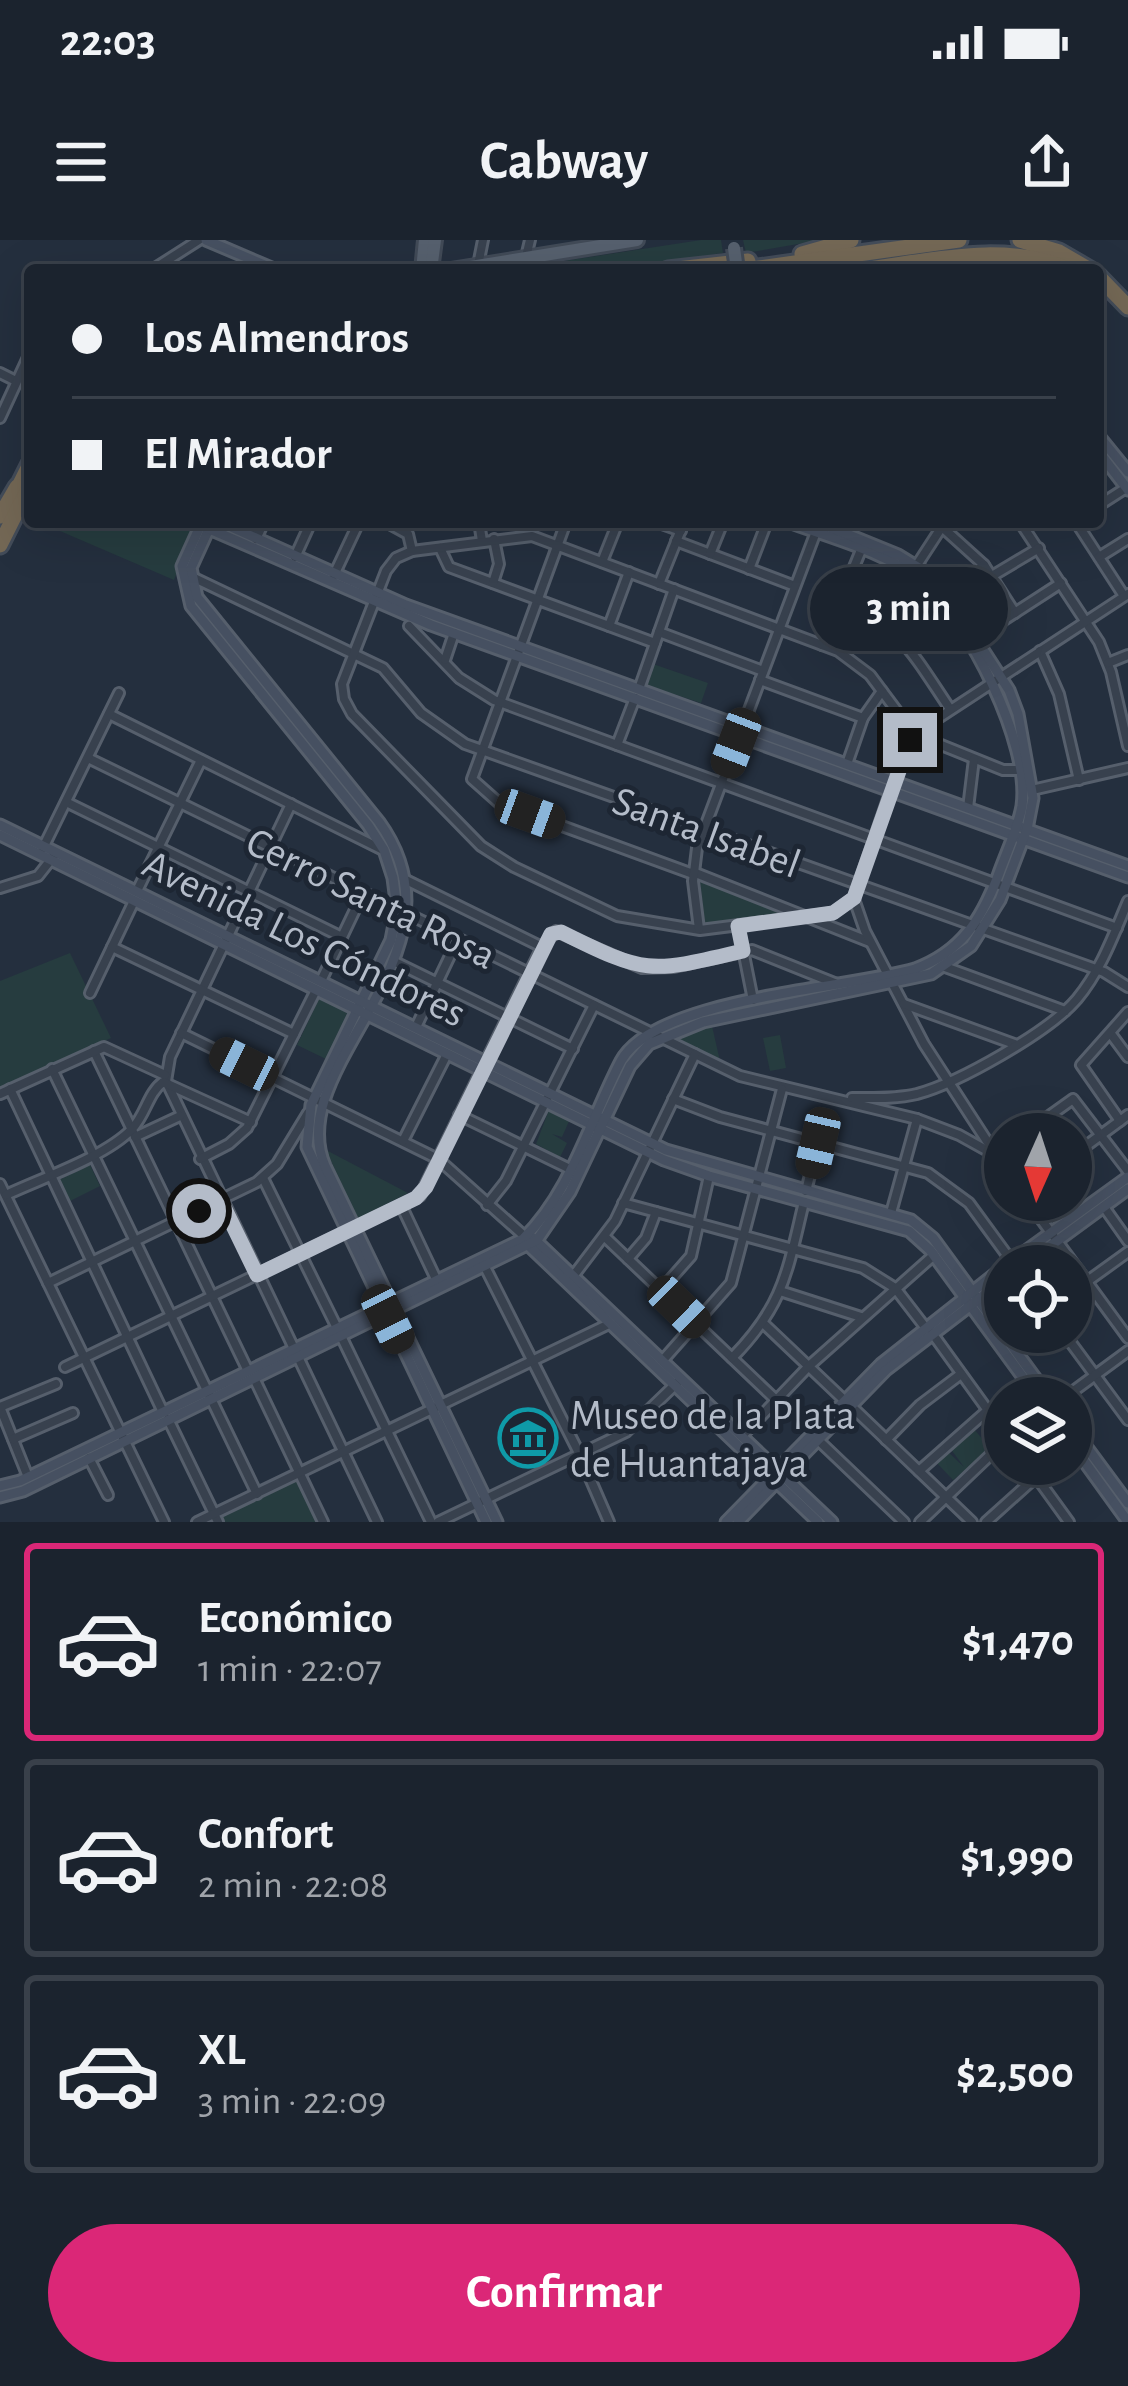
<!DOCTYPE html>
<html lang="es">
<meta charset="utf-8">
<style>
body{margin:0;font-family:"Alegreya Sans",sans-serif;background:#242b36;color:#f1f3f6;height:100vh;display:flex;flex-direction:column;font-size:45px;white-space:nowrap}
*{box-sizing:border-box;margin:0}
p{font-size:39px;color:#a0a4aa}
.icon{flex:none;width:66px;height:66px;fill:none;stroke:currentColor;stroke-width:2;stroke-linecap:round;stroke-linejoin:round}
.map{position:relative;height:1282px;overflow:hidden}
.panel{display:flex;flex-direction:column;background:#1b232e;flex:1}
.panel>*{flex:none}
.banner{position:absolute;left:24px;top:24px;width:1080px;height:264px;border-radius:12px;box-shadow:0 12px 48px #0002,0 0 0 3px #39404a;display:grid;align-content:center;height:264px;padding:0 48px;background:#1b232e}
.needle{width:78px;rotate:183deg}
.fabs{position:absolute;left:984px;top:873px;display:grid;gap:24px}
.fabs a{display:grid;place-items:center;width:108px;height:108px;border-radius:50%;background:#1b232e;box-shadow:0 12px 48px #0002,0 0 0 3px #39404a;font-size:60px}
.end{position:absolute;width:54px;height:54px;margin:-27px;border:15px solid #b4bcc9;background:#111;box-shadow:0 0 0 6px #111}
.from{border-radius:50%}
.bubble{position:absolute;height:84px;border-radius:42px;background:#1b232e;box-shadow:0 12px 48px #0002,0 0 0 3px #39404a;font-size:39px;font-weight:600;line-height:84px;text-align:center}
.car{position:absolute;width:36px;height:72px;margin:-36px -18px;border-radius:15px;box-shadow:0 0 9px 3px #0007;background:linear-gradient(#222 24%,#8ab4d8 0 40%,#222 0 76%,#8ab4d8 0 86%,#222 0)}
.banner b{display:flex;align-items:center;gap:42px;height:114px;font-size:45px}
.banner b+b{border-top:3px solid #39404a}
.banner i{width:30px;height:30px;background:#f1f3f6}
ul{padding:21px 0 0;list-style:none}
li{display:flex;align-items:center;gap:36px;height:198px;margin:0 24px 18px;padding:0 24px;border:6px solid #39404a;border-radius:12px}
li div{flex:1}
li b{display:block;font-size:45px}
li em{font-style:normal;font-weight:600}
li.on{border-color:#db2777}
li>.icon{width:108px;height:108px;stroke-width:1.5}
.cta{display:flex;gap:24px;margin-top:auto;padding:24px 48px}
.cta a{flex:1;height:138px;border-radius:72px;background:#db2777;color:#fff;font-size:48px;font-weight:600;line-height:138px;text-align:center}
.status{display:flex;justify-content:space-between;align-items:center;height:84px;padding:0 60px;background:#1b232e;direction:ltr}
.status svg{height:33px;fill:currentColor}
header{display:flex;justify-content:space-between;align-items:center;height:156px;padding:0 48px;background:#1b232e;font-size:54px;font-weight:600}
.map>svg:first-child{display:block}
</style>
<div class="status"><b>22:03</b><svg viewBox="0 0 49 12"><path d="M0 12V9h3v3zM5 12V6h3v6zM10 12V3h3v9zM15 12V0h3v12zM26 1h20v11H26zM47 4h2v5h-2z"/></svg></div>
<header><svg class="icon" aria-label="menu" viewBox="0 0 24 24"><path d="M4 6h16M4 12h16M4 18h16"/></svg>Cabway<svg class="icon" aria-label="share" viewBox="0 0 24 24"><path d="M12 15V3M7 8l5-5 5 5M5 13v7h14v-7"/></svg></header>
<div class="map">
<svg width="1128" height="1282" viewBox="0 0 1128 1282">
<rect width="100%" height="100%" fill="#242f3e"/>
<!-- green -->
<g fill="#263c3f">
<path d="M701,0H721L723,13L609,30H505Z"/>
<path d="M743,0H821L746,13Z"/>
<path d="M39,282H198L174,340Z"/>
<path d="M908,338L934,363L898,389L882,379Z"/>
<path d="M653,424L708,443L701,463L646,445Z"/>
<path d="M700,641L793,674L705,686Z"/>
<path d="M70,713L111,798L0,849V741Z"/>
<path d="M319,759L350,773L326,819L297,805Z"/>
<path d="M712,786L720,821L677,801V797Z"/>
<path d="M780,795L786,828L770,831L763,798Z"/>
<path d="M549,870L570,879L562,897L552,894L567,903L560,917L536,904Z"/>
<path d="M326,910L408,953L357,979Z"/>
<path d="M90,925L100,946L70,961L59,940Z"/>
<path d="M973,1188L991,1209L953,1240L935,1221L946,1210L964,1227L950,1208Z"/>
<path d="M301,1239L319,1282H222L219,1276Z"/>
</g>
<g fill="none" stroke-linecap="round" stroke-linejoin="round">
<!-- street casing -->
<g stroke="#565f6c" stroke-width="14">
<g id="street">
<path d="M526,17L530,0"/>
<path d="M478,25L483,0"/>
<path d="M152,30L199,0"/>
<path d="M0,133L16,141"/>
<path d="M0,178L30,113"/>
<path d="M1098,266L1126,248"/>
<path d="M243,282L256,299L264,282"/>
<path d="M386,282L408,294L412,311"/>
<path d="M479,282L482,301"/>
<path d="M566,282L472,539L499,563L693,634"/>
<path d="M656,282L681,291"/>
<path d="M1020,282L1099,402L1111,432L1128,506"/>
<path d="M1076,282L1124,356"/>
<path d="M942,287L984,325L1015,373"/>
<path d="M676,301L795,346"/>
<path d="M440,308L449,327L655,403"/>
<path d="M710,314L723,282"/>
<path d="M295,317L311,282"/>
<path d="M1099,317L1128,299"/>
<path d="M602,322L618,282"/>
<path d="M917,325L945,282"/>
<path d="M749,329L767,282"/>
<path d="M188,335L383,428L421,473L465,504L1104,732L1128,747"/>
<path d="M334,335L359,282"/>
<path d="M992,336L1039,308"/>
<path d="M493,343L499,324L494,299"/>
<path d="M659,344L684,282"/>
<path d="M947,354L984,325"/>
<path d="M840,361C903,389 913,414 950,469"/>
<path d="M878,379L909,332"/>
<path d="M409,386L459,438L494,460L1117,688"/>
<path d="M609,386L629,332"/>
<path d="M659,392L763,431"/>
<path d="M897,394L941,362"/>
<path d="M976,398L1061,343"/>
<path d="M822,405L861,310"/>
<path d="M1040,411L1059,454L1079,540"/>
<path d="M445,420L454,393"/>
<path d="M1108,423L1128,415"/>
<path d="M760,440L863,478"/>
<path d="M639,449L674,349"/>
<path d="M109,474L383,610"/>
<path d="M617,505L635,458"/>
<path d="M88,518L740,836L917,879L959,895L995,915"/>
<path d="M847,524L863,478L882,451"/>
<path d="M1019,530H1003L914,494L870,435L838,411L532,296L412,311L396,318L386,331L342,444L344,459L352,474L481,606L514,627L617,676L700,690L833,673L854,658L894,541L914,494L1128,354"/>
<path d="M1032,550L1128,528"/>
<path d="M66,562L342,697"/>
<path d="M291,564L170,817L166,841L377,1282"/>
<path d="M968,568L974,519"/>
<path d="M43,608L119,453"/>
<path d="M693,632L870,702"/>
<path d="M404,639L542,707"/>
<path d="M0,648L38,636L53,617"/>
<path d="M137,651L201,520"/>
<path d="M854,659L865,691L924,804L1005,929"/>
<path d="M738,685L753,760"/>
<path d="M699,689L693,641L697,608L817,289"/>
<path d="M112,707L294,794"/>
<path d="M393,721L573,809"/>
<path d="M945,727L1065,771"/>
<path d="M321,741L363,653"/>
<path d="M90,753L134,661"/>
<path d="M904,764L1017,805"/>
<path d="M416,787L458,699"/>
<path d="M181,793L438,919L522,994"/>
<path d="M1111,794L1128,817"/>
<path d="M94,811L247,1129"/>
<path d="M52,829L257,1254"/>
<path d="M10,849L162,1170"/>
<path d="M0,854L104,807L165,835"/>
<path d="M852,858C873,858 896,859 917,854C958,843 1049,792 1077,759C1101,730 1113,696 1128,661"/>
<path d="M673,859L720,877L928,933L969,963L1015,1026"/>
<path d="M459,875L570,929"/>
<path d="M1120,881L1081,825L1128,772"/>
<path d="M1024,894L1073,859L1128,931"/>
<path d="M135,897L180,876"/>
<path d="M403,901L447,814"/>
<path d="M995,915L1005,908"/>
<path d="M1071,917L1128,875"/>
<path d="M200,919L229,904L247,888L316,750"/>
<path d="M263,938L336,1086"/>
<path d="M0,944L164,1282"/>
<path d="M806,951L818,903"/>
<path d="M6,955C42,938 105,917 132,889C146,874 148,853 163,842L251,882"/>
<path d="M1027,960L1128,1098"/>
<path d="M623,963L863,1028L895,1048L925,1087"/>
<path d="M401,965L436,1039"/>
<path d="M487,965L506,941L594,765"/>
<path d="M1104,967L1128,1001"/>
<path d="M891,973L917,879"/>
<path d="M605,997L776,1160"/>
<path d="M628,1019L646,998L656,972"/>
<path d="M484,1025L579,1213L609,1282"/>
<path d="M574,1035L615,981L695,814"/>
<path d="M48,1043L257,942L277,924L308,873"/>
<path d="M661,1050L691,1016L709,936"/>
<path d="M780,1051L861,1077"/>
<path d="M1071,1053L1128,1012"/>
<path d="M764,1084L844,1160"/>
<path d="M1063,1092L1128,1180"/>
<path d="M932,1093L1005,1194"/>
<path d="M341,1096L431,1282"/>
<path d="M1007,1100L1018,1092"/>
<path d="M732,1118C784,1065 787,1032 804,962"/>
<path d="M663,1120L731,1043L782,849"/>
<path d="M65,1127L420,956L542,707L556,691L642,728L674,727L752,710L837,744"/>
<path d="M254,1138L323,1282"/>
<path d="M1064,1158L1128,1111"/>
<path d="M850,1165L972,1282"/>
<path d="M0,1167L28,1237"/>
<path d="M0,1167L56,1144"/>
<path d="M168,1179L218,1282"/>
<path d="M742,1196L809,1126L934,1015"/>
<path d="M13,1199L73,1173"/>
<path d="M817,1199L904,1282"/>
<path d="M886,1200L920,1165L961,1134"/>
<path d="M89,1218L108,1255"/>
<path d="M1027,1224L1069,1282"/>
<path d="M919,1231L988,1170"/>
<path d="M197,1282L609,1084"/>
<path d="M438,1282L626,1192L678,1142"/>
<path d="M920,1282L1005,1201"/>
<path d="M986,1282L1036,1237"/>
</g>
</g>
<!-- secondary casing -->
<g stroke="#565f6c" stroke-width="15">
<g id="secondary">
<path d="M206,0L276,30"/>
<path d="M1098,195L1128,232"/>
<path d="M1098,211L1128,250"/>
<path d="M202,282L182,326L191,366L368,585L384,610L393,638L397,669L391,700L311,865L307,907L486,1282"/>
<path d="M212,282L191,328L197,357L379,582C475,715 281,825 325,926L497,1282"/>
<path d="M220,282L406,365L1128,626"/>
<path d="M205,287L431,385L1128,637"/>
<path d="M0,585L666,910L911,980L933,998L1050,1158"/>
<path d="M0,595L664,920L709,936L909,991L930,1010L1038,1158"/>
<path d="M533,998L832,1282"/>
<path d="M527,1004L818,1282"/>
<path d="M1005,1026L1128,937"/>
<path d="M1023,1026L1128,949"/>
<path d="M1071,1186L1128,1263"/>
<path d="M1071,1203L1128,1282"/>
<path d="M0,1246L20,1241L523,999C572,951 590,880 621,821C655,758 846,749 915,729C961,712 981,680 998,636C1006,613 1018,589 1022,566C1031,504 969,382 923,342C887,312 832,298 788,282"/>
<path d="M0,1257L23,1251L537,1000L570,952L630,826L649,804L703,782L931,734L971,706L1000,660L1027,589L1033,558L1018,474L1009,450L947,354L929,334L898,315L817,282"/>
<path d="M726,1282L881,1124L1005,1026"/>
<path d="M738,1282L886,1130L1005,1039"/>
</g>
</g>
<!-- primary casing -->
<g stroke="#414a57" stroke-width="18">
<g id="primary">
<path d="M422,30L425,0"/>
<path d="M431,30L435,0"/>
<path d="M452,30L637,0"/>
</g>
</g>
<!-- highway casing -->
<g stroke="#434c59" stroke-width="21">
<g id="highway">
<path d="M1020,0L1059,12L1090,30"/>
<path d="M802,14L851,0"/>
<path d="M668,30L748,21"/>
<path d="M744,30L959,0"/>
<path d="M861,30C930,21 1005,1 1070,30"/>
<path d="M1098,36L1128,67"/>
<path d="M15,254L30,224"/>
<path d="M0,276L17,247"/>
<path d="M0,305L30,245"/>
</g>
</g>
<!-- street -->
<use href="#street" stroke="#38414e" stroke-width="8"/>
<!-- secondary -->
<use href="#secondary" stroke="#465061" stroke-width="9"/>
<!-- primary -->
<use href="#primary" stroke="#56606e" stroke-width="12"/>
<!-- highway -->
<use href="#highway" stroke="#746855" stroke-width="15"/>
<!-- primary-bridge casing -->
<g stroke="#414a57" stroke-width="18" stroke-linecap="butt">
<path id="primary-bridge" d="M734,8L737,30"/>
</g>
<!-- primary-bridge -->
<use href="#primary-bridge" stroke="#56606e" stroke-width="12"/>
</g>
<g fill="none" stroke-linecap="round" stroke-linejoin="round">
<!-- route -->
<path stroke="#b4bcc9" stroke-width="15" d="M199,971L221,961L257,1035L416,958L426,947L551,694L561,692C647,735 650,733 743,711L738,686L833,673L854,658L910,500"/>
</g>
<!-- icons -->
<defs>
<g id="museum-ring" transform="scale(3)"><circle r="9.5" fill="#1d2633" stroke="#0f9aa8" stroke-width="1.5"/><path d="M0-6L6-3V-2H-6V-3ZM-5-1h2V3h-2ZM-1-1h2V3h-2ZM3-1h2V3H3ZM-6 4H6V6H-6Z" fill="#0f9aa8"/></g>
</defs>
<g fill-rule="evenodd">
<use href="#museum-ring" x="528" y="1198"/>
</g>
<g text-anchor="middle" stroke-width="10" stroke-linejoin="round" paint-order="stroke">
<!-- street labels -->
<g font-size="42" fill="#b4bcc9" stroke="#1d2633">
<text transform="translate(707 591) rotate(20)" y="15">Santa Isabel</text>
<text transform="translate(372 657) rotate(26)" y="15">Cerro Santa Rosa</text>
<text transform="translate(305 697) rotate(26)" y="15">Avenida Los Cóndores</text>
</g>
<!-- poi labels -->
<g font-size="42" fill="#b4bcc9" stroke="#1d2633" text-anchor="start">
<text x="570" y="1189">Museo de la Plata<tspan x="570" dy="48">de Huantajaya</tspan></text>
</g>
</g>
</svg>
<div class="fabs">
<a><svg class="needle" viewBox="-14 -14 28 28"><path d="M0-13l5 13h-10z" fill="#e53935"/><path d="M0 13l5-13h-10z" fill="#a0a4aa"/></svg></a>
<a><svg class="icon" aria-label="locate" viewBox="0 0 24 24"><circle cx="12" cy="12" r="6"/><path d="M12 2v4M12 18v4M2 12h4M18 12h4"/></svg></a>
<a><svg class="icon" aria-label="layers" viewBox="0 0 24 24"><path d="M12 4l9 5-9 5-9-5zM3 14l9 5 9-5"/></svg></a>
</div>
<i class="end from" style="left:199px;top:971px"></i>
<i class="end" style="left:910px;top:500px"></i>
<div class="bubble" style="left:810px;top:327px;width:198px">3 min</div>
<i class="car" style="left:736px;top:503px;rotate:201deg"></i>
<i class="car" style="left:530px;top:574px;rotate:110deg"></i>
<i class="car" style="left:244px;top:824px;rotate:296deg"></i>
<i class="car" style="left:818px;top:903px;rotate:193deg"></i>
<i class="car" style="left:679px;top:1067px;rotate:134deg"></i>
<i class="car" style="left:388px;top:1079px;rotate:154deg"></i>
<div class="banner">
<b><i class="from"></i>Los Almendros</b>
<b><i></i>El Mirador</b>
</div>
</div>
<section class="panel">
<ul>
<li class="on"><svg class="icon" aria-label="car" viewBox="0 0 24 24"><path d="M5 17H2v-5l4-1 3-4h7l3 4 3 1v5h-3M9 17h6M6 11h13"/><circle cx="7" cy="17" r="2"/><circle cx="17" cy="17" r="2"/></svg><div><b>Económico</b><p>1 min · 22:07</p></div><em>$1,470</em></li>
<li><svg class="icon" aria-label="car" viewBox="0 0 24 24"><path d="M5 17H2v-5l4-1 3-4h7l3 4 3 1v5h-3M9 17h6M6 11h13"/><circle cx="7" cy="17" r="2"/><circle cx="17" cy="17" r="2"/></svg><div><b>Confort</b><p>2 min · 22:08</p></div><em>$1,990</em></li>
<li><svg class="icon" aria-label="car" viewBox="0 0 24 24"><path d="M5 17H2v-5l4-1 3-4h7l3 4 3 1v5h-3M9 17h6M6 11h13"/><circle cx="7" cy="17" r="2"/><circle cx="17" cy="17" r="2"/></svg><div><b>XL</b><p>3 min · 22:09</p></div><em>$2,500</em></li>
</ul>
<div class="cta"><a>Confirmar</a></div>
</section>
